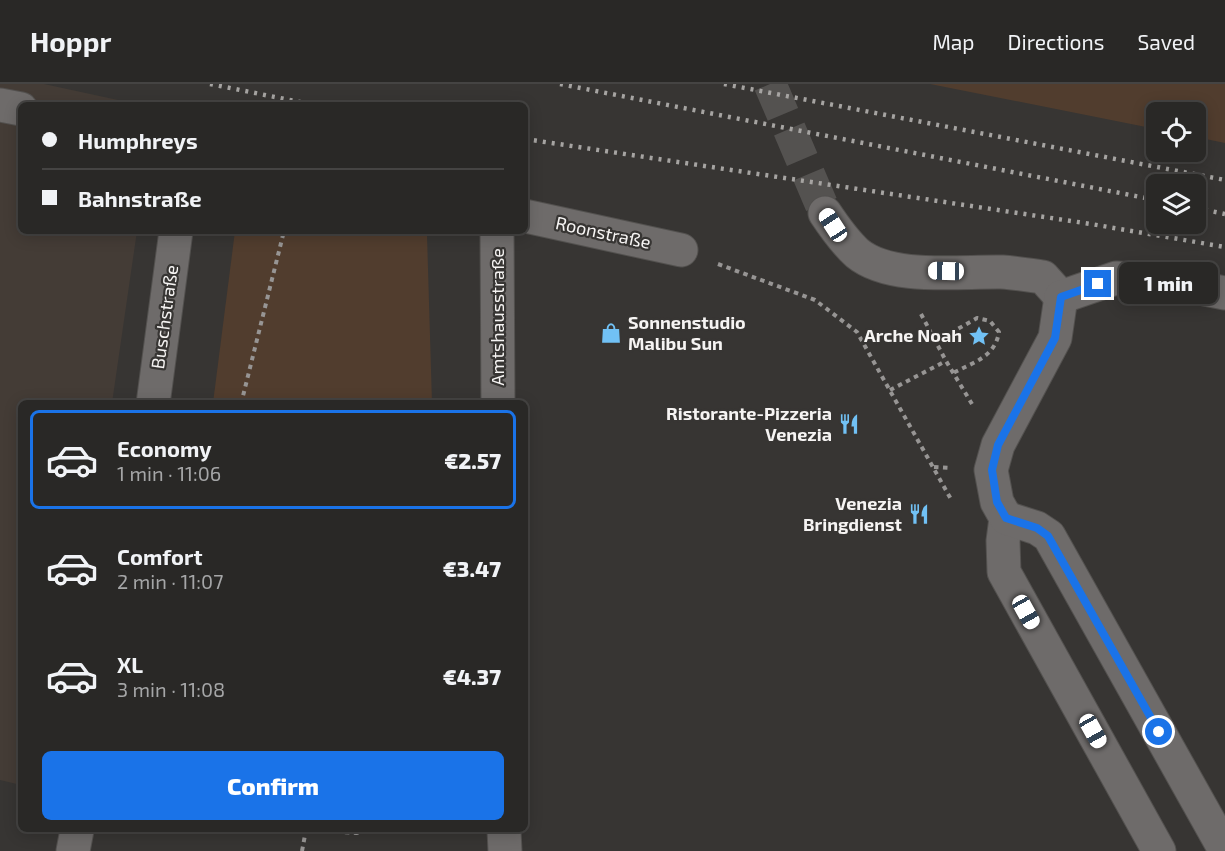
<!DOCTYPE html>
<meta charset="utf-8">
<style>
body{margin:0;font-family:"Exo 2",sans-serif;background:#31302e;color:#f1f3f6;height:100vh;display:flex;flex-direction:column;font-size:22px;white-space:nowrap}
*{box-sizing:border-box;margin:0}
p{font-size:20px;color:#a5a6a7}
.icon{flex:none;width:33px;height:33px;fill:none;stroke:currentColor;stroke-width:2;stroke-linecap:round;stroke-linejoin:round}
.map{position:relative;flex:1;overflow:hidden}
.panel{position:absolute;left:18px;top:316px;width:510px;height:432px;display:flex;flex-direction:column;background:#292826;border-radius:9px;box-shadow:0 3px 15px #0003,0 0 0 2px #454443}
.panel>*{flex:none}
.hud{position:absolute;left:18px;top:18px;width:510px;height:132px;border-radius:9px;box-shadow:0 3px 15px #0003,0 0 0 2px #454443;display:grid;align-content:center;height:132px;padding:0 24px;background:#292826}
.controls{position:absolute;left:1146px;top:18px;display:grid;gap:12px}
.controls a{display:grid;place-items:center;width:60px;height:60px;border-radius:9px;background:#292826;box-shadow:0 3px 15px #0003,0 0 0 2px #454443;font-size:30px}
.end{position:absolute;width:27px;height:27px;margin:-14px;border:8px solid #1a73e8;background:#fff;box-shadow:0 0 0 3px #fff}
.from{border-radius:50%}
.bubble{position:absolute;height:42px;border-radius:9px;background:#292826;box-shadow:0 3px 15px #0003,0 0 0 2px #454443;font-size:20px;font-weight:800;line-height:42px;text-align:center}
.car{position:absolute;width:18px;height:36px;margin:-18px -9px;border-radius:8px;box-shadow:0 0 4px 2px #0007;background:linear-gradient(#fff 24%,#345 0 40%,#fff 0 76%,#345 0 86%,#fff 0)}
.hud b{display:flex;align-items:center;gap:21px;height:57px;font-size:22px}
.hud b+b{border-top:2px solid #454443}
.hud i{width:15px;height:15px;background:#f1f3f6}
ul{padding:10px 0 0;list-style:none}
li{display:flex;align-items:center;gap:18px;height:99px;margin:0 12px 9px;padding:0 12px;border:3px solid transparent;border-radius:9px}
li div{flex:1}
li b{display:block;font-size:22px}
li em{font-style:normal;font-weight:800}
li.selected{border-color:#1a73e8}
li>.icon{width:54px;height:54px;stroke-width:1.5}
.button{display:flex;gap:12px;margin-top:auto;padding:12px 24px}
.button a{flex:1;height:69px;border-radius:9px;background:#1a73e8;color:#fff;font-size:24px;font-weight:800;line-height:69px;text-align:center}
header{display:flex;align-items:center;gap:36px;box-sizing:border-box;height:84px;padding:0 30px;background:#292826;border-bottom:2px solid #454443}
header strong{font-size:28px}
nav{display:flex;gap:33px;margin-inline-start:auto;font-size:21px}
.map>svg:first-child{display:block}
</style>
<header>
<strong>Hoppr</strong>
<nav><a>Map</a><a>Directions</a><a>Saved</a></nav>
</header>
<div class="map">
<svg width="1225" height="767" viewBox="0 0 1225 767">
<rect width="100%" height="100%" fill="#373533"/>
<!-- built -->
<path fill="#443c36" d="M0,0H44L141,21H21V147H137L112,319L21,320V701L0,696Z"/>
<!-- green -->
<g fill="#513d2e">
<path d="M930,0H1225V59L1196,53V28H1156V45Z"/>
<path d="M235,147H406L427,151L432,319H213Z"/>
</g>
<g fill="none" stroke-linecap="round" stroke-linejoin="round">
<!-- street-tunnel -->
<path stroke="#545250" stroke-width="33" stroke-dasharray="33 16" stroke-linecap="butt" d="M770,0L825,129"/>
<!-- street casing -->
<g stroke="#53514f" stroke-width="35">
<g id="street">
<path d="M0,21L21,25"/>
<path d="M825,129C835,144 844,157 857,169C891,197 960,187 1002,188C1016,189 1029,191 1043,193L1061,213"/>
<path d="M525,132L681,166"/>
<path d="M497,147L498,320"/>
<path d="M1061,213L1055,254L998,361L991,386L997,418L1006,434L1003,457L1004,488L1159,767"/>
<path d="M1061,213L1116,194L1160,196L1225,209"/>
<path d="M153,320L176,147"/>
<path d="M1006,434L1037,444L1049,452L1225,766"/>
<path d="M504,746L505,767"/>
<path d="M73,767L77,746"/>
</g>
</g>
<!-- path -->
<g stroke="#979594" stroke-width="4" stroke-dasharray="4.5 4.5" stroke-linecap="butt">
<path d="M718,180L815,216L857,248L952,417"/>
<path d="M921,230L946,277L972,320"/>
<path d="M935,258L977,234L990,237L999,248C995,273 974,278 953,289"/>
<path d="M890,306L946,277"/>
<path d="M241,320L284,147"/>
<path d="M934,383L951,384"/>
<path d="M309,746L356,749L379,746"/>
<path d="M302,767L306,746"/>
</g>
<!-- street -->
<use href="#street" stroke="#6e6b6a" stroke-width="33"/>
<!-- rail -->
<g stroke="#a6a4a2" stroke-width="4.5" stroke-dasharray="3 6" stroke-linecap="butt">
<path d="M210,0L315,21"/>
<path d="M560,0L1156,116"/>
<path d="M724,0L1225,96"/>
<path d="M525,55L1091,140L1225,163"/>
<path d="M1196,124L1225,130"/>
</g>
</g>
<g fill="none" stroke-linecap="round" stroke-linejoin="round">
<!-- route -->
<path stroke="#1a73e8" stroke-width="8" d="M1098,200L1061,213L1055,254L998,361L992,386L997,418L1006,434L1037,444L1048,452L1159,648"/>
</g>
<!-- icons -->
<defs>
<g id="shop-bare" transform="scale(1.62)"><path d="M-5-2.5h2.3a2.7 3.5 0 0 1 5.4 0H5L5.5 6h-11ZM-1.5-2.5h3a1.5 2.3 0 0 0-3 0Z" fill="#71c1f5" stroke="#373533" stroke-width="2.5" paint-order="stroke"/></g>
<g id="sight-bare" transform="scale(1.62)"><path d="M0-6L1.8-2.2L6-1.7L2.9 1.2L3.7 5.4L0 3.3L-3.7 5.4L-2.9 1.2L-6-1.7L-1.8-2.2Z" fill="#71c1f5" stroke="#373533" stroke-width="2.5" paint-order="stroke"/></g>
<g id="restaurant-bare" transform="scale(1.62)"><path d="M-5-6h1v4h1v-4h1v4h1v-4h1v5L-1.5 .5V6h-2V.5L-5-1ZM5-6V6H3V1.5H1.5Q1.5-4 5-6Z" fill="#71c1f5" stroke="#373533" stroke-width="2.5" paint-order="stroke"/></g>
</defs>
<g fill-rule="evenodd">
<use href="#shop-bare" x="611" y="249"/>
<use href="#sight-bare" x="979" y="252"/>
<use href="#restaurant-bare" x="849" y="340"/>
<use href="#restaurant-bare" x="919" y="430"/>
</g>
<g text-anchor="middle" stroke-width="4.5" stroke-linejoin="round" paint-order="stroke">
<!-- street labels -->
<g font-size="18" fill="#f6f4f3" stroke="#373533">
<text transform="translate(603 149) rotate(12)" y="6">Roonstraße</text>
<text transform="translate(165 233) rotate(-82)" y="6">Buschstraße</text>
<text transform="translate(498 233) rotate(-90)" y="6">Amtshausstraße</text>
</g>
<!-- poi labels -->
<g font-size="18" font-weight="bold" fill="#f6f4f3" stroke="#373533" text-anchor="end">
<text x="628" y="245" text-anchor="start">Sonnenstudio<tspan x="628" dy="21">Malibu Sun</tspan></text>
<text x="962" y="258">Arche Noah</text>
<text x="832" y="336">Ristorante-Pizzeria<tspan x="832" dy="21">Venezia</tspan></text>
<text x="902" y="426">Venezia<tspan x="902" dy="21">Bringdienst</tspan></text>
</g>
</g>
</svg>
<div class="controls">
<a><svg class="icon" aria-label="locate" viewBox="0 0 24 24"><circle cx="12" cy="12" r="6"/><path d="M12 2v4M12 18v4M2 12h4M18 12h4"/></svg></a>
<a><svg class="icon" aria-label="layers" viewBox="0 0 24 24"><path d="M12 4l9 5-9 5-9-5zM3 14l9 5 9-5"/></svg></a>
</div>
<i class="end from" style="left:1159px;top:648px"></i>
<i class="end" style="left:1098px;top:200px"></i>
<div class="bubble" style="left:1119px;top:178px;width:99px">1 min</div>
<i class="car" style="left:833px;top:141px;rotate:327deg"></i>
<i class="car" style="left:946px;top:187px;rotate:271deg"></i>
<i class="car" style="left:1026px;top:528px;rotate:151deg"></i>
<i class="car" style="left:1093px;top:647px;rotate:151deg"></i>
<div class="hud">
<b><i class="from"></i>Humphreys</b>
<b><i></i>Bahnstraße</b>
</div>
<section class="panel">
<ul>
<li class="selected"><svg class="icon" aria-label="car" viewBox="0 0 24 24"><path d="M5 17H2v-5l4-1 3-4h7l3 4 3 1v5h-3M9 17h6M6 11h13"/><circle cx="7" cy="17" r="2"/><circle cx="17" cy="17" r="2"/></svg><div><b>Economy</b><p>1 min · 11:06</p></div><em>€2.57</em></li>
<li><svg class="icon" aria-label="car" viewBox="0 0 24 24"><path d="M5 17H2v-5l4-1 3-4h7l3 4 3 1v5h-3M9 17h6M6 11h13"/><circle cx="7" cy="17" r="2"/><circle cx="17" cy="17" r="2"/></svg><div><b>Comfort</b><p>2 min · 11:07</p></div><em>€3.47</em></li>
<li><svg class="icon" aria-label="car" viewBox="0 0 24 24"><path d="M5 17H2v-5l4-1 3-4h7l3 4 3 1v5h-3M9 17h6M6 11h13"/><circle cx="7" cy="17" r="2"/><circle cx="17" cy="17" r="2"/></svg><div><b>XL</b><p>3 min · 11:08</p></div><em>€4.37</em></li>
</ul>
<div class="button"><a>Confirm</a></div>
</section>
</div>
